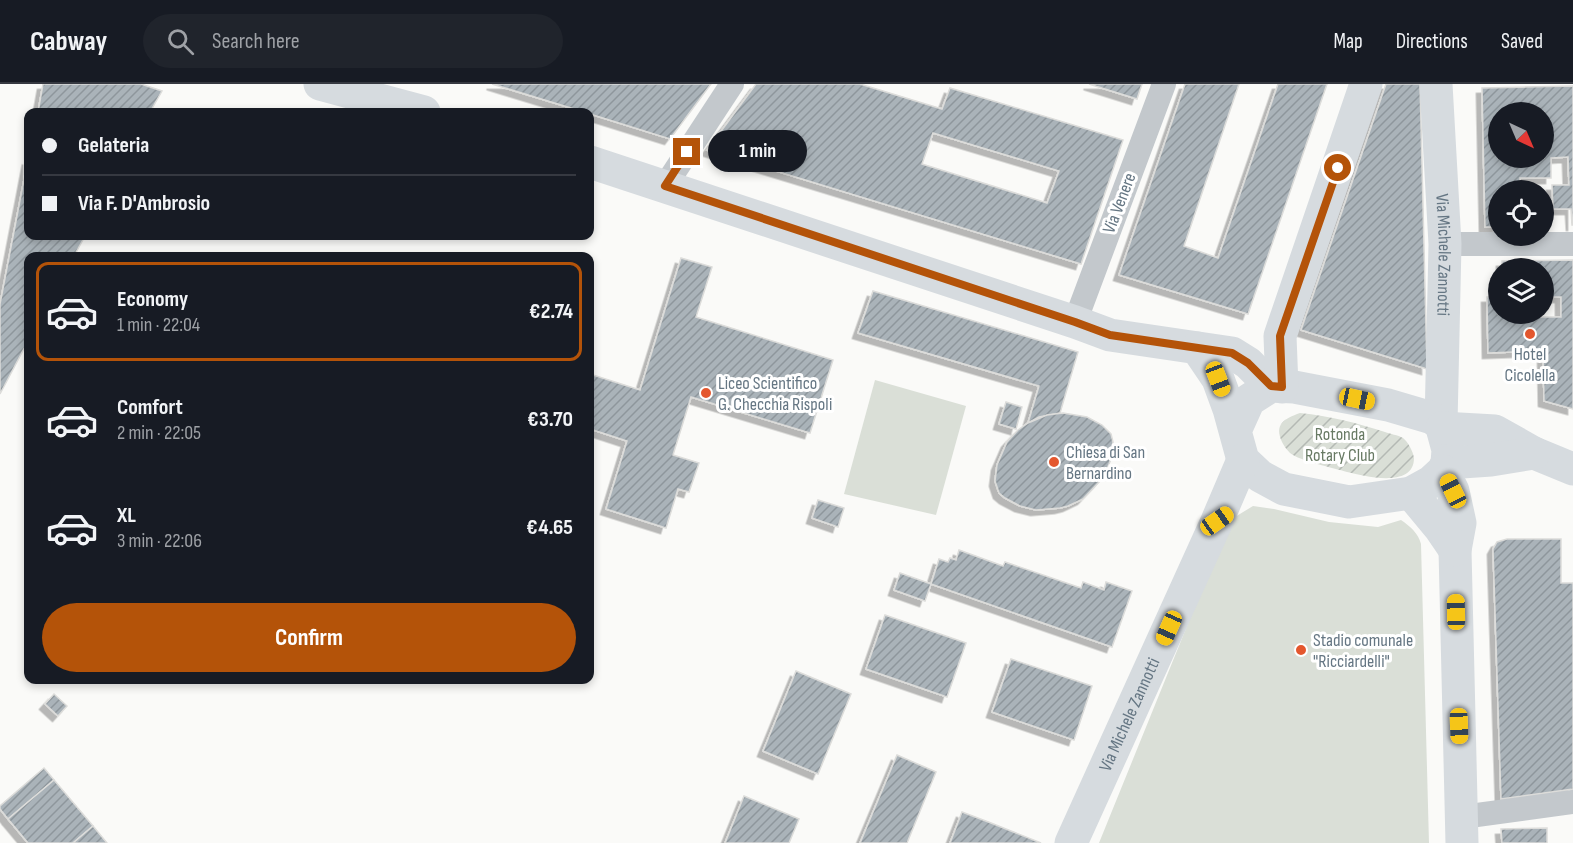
<!DOCTYPE html>
<meta charset="utf-8">
<style>
body{margin:0;font-family:"Sofia Sans Condensed",sans-serif;background:#20242c;color:#f1f3f6;height:100vh;display:flex;flex-direction:column;font-size:22px;white-space:nowrap}
*{box-sizing:border-box;margin:0}
p{font-size:20px;color:#9ea1a6}
.icon{flex:none;width:33px;height:33px;fill:none;stroke:currentColor;stroke-width:2;stroke-linecap:round;stroke-linejoin:round}
.map{position:relative;flex:1;overflow:hidden}
.details{position:absolute;left:24px;top:168px;width:570px;height:432px;display:flex;flex-direction:column;background:#171b24;border-radius:12px;box-shadow:0 3px 9px #0003}
.details>*{flex:none}
.top-card{position:absolute;left:24px;top:24px;width:570px;height:132px;border-radius:12px;box-shadow:0 3px 9px #0003;display:grid;align-content:center;height:132px;padding:0 18px;background:#171b24}
.needle{width:39px;rotate:136deg}
.controls{position:absolute;left:1488px;top:18px;display:grid;gap:12px}
.controls a{display:grid;place-items:center;width:66px;height:66px;border-radius:50%;background:#171b24;box-shadow:0 3px 9px #0003;font-size:30px}
.end{position:absolute;width:27px;height:27px;margin:-14px;border:8px solid #b45309;background:#fff;box-shadow:0 0 0 3px #fff}
.from{border-radius:50%}
.bubble{position:absolute;height:42px;border-radius:21px;background:#171b24;box-shadow:0 3px 9px #0003;font-size:20px;font-weight:700;line-height:42px;text-align:center}
.car{position:absolute;width:18px;height:36px;margin:-18px -9px;border-radius:8px;box-shadow:0 0 4px 2px #0007;background:linear-gradient(#f5c518 24%,#345 0 40%,#f5c518 0 76%,#345 0 86%,#f5c518 0)}
.top-card b{display:flex;align-items:center;gap:21px;height:57px;font-size:22px}
.top-card b+b{border-top:2px solid #363941}
.top-card i{width:15px;height:15px;background:#f1f3f6}
ul{padding:10px 0 0;list-style:none}
li{display:flex;align-items:center;gap:18px;height:99px;margin:0 12px 9px;padding:0 6px;border:3px solid transparent;border-radius:12px}
li div{flex:1}
li b{display:block;font-size:22px}
li em{font-style:normal;font-weight:700}
li.on{border-color:#b45309}
li>.icon{width:54px;height:54px;stroke-width:1.5}
.action{display:flex;gap:12px;margin-top:auto;padding:12px 18px}
.action a{flex:1;height:69px;border-radius:36px;background:#b45309;color:#fff;font-size:24px;font-weight:700;line-height:69px;text-align:center}
header{display:flex;align-items:center;gap:36px;box-sizing:border-box;height:84px;padding:0 30px;background:#171b24;border-bottom:2px solid #363941}
header strong{font-size:28px}
nav{display:flex;gap:33px;margin-inline-start:auto;font-size:21px}
.search{width:420px;height:54px;background:#20242c;display:flex;align-items:center;gap:15px;box-sizing:border-box;padding:0 21px;border-radius:33px;color:#9ea1a6;font-size:22px}
.map>svg:first-child{display:block}
</style>
<header>
<strong>Cabway</strong>
<div class="search"><svg class="icon" aria-label="search" viewBox="0 0 24 24"><circle cx="10" cy="10" r="6"/><path d="M15 15l6 6"/></svg>Search here</div>
<nav><a>Map</a><a>Directions</a><a>Saved</a></nav>
</header>
<div class="map">
<svg width="1573" height="759" viewBox="0 0 1573 759">
<defs>
<pattern id="garden-furrows" width="10" height="10" patternUnits="userSpaceOnUse" patternTransform="scale(1.5)"><rect width="10" height="10" fill="#dadfd7"/><path d="M-1 1l2-2M0 10L10 0M9 11l2-2" fill="none" stroke="#b4b9b4"/></pattern>
<pattern id="building-hatch" width="6" height="6" patternUnits="userSpaceOnUse" patternTransform="scale(1.5)"><rect width="6" height="6" fill="#aab3b9"/><path d="M-1 1l2-2M0 6l6-6M5 7l2-2" fill="none" stroke="#8e969c"/></pattern>
<filter id="shadow"><feDropShadow dx="-5.5" dy="5.5" stdDeviation="0" flood-color="#0004"/></filter>
</defs>
<rect width="100%" height="100%" fill="#fafaf8"/>
<!-- grass -->
<g fill="#dadfd7">
<path d="M875,296L966,322L936,431L844,410Z"/>
<path d="M1253,422L1274,425L1329,438L1378,443L1401,436C1411,443 1418,449 1421,460L1429,759H1099L1230,436Z"/>
</g>
<!-- garden -->
<path fill="url(#garden-furrows)" d="M1300,329C1330,332 1357,339 1385,348C1390,350 1398,351 1403,354C1408,358 1413,367 1414,374C1414,405 1364,392 1347,388C1334,384 1300,377 1290,369C1287,366 1284,362 1282,358C1274,340 1284,335 1300,329Z"/>
<!-- building -->
<g fill="url(#building-hatch)" stroke="#dcdcda" stroke-width="1.5" fill-rule="evenodd" filter="url(#shadow)">
<path d="M43,0H141L162,7L150,28H38Z"/>
<path d="M492,0H711L670,55L590,30V28H584Z"/>
<path d="M756,0H860L942,25L950,4L1123,56L1081,180L707,66ZM933,49L1059,87L1047,119L922,80Z"/>
<path d="M1089,0H1142L1137,15Z"/>
<path d="M1185,0H1239L1184,162L1218,174L1278,0H1327L1248,230L1119,191Z"/>
<path d="M1386,0H1420L1427,285L1301,246Z"/>
<path d="M1573,2V141H1572L1571,125H1553L1552,101H1569L1568,73L1551,74V94H1520V106H1498V143H1485L1482,4ZM1498,28H1544V74H1498Z"/>
<path d="M28,75V152H85L74,172H28V257L0,310V220Z"/>
<path d="M681,174L712,183L696,233L833,276L810,349L691,313L673,371L699,379L689,408L678,405L666,444L606,425L627,357L590,345V290L640,306Z"/>
<path d="M1573,176V325L1544,317L1543,267L1488,269L1487,213H1498V230H1522V233H1561V213H1544V184H1502V177Z"/>
<path d="M873,207L1078,268L1060,329L1039,333L1028,339L1039,302L858,249Z"/>
<path d="M1006,318L1022,323L1016,345L999,340Z"/>
<path d="M1063,329L1087,333L1102,341L1111,350L1113,358L1111,375L1105,390L1100,397L1083,415L1068,422L1060,424L1036,426L1020,422L1005,414L999,409L995,397L997,381L1007,358L1018,346L1028,339L1047,331Z"/>
<path d="M818,416L844,424L838,443L812,434Z"/>
<path d="M1507,455H1561V499H1573V705L1501,715L1493,465L1497,458Z"/>
<path d="M959,466L1003,482L1005,478L1081,504L1083,498L1104,506L1106,498L1132,507L1112,563L931,500L939,475L948,478L950,474L956,476Z"/>
<path d="M900,489L931,500L925,517L894,506Z"/>
<path d="M885,531L966,559L947,613L866,585Z"/>
<path d="M1011,575L1092,602L1074,656L992,628Z"/>
<path d="M796,587L851,610L818,690L763,667Z"/>
<path d="M54,610L67,622L58,632L45,620Z"/>
<path d="M897,671L936,688L907,759H860Z"/>
<path d="M44,684L54,696L8,735L0,725V722Z"/>
<path d="M54,696L93,742L73,759H28L8,735Z"/>
<path d="M744,712L799,735L789,759H725Z"/>
<path d="M962,728L991,739L1041,759H950Z"/>
<path d="M93,742L107,759H73Z"/>
<path d="M1547,744V759H1502L1501,745Z"/>
</g>
<g fill="none" stroke-linecap="round" stroke-linejoin="round">
<!-- street -->
<g stroke="#c3c8cc" stroke-width="24">
<path d="M665,102L732,0"/>
<path d="M1445,160H1573"/>
<path d="M1075,238L1164,0"/>
<path d="M1462,733L1573,718"/>
</g>
<!-- secondary -->
<g stroke="#d6dbdf" stroke-width="33">
<path d="M320,0L424,28"/>
<path id="s1" d="M1436,0L1445,160L1441,340"/>
<path d="M590,78L1075,238L1110,251L1232,269L1248,279L1271,302"/>
<path d="M1197,264L1218,295L1229,325L1243,376L1260,392L1284,405L1349,418L1411,409L1431,398L1443,387L1447,379L1448,366L1441,340L1432,334L1388,321L1294,303L1271,302L1249,316L1235,347"/>
<path d="M1282,303L1280,252L1366,0"/>
<path d="M1442,344L1495,347L1534,369L1573,385"/>
<path d="M1447,379L1491,376L1534,369"/>
<path d="M1443,387L1453,407L1460,439L1455,466L1462,759"/>
<path d="M1411,409L1440,444L1455,466"/>
<path id="s2" d="M1071,759L1217,437L1243,376"/>
</g>
</g>
<g fill="none" stroke-linecap="round" stroke-linejoin="round">
<!-- route -->
<path stroke="#b45309" stroke-width="8" d="M687,68L665,102L1075,238L1110,251L1232,269L1248,279L1271,302L1282,303L1280,252L1338,84"/>
</g>
<!-- markers -->
<g fill="#e4572e" stroke="#fff" stroke-width="2">
<circle cx="1530" cy="250" r="6"/>
<circle cx="706" cy="309" r="6"/>
<circle cx="1054" cy="378" r="6"/>
<circle cx="1301" cy="566" r="6"/>
</g>
<g text-anchor="middle" stroke-width="6" stroke-linejoin="round" paint-order="stroke">
<!-- street labels -->
<g font-size="18" fill="#657683" stroke="#fff">
<text transform="translate(1119 119) rotate(-69)" y="6">Via Venere</text>
<text dy="6" stroke="none"><textPath href="#s1" startOffset="171">Via Michele Zannotti</textPath></text>
<text dy="6" stroke="none"><textPath href="#s2" startOffset="141">Via Michele Zannotti</textPath></text>
</g>
<!-- poi labels -->
<g font-size="18" fill="#657683" stroke="#fff" text-anchor="start">
<text x="1530" y="276" text-anchor="middle">Hotel<tspan x="1530" dy="21">Cicolella</tspan></text>
<text x="718" y="305">Liceo Scientifico<tspan x="718" dy="21">G. Checchia Rispoli</tspan></text>
<text x="1066" y="374">Chiesa di San<tspan x="1066" dy="21">Bernardino</tspan></text>
<text x="1313" y="562">Stadio comunale<tspan x="1313" dy="21">"Ricciardelli"</tspan></text>
</g>
<!-- park labels -->
<g font-size="18" fill="#687a64" stroke="#fff">
<text x="1340" y="356">Rotonda<tspan x="1340" dy="21">Rotary Club</tspan></text>
</g>
</g>
</svg>
<div class="controls">
<a><svg class="needle" viewBox="-14 -14 28 28"><path d="M0-13l5 13h-10z" fill="#e53935"/><path d="M0 13l5-13h-10z" fill="#9ea1a6"/></svg></a>
<a><svg class="icon" aria-label="locate" viewBox="0 0 24 24"><circle cx="12" cy="12" r="6"/><path d="M12 2v4M12 18v4M2 12h4M18 12h4"/></svg></a>
<a><svg class="icon" aria-label="layers" viewBox="0 0 24 24"><path d="M12 4l9 5-9 5-9-5zM3 14l9 5 9-5"/></svg></a>
</div>
<i class="end from" style="left:1338px;top:84px"></i>
<i class="end" style="left:687px;top:68px"></i>
<div class="bubble" style="left:708px;top:46px;width:99px">1 min</div>
<i class="car" style="left:1218px;top:295px;rotate:159deg"></i>
<i class="car" style="left:1357px;top:315px;rotate:102deg"></i>
<i class="car" style="left:1453px;top:407px;rotate:334deg"></i>
<i class="car" style="left:1217px;top:437px;rotate:55deg"></i>
<i class="car" style="left:1456px;top:528px;rotate:359deg"></i>
<i class="car" style="left:1169px;top:544px;rotate:204deg"></i>
<i class="car" style="left:1459px;top:642px;rotate:178deg"></i>
<div class="top-card">
<b><i class="from"></i>Gelateria</b>
<b><i></i>Via F. D'Ambrosio</b>
</div>
<section class="details">
<ul>
<li class="on"><svg class="icon" aria-label="car" viewBox="0 0 24 24"><path d="M5 17H2v-5l4-1 3-4h7l3 4 3 1v5h-3M9 17h6M6 11h13"/><circle cx="7" cy="17" r="2"/><circle cx="17" cy="17" r="2"/></svg><div><b>Economy</b><p>1 min · 22:04</p></div><em>€2.74</em></li>
<li><svg class="icon" aria-label="car" viewBox="0 0 24 24"><path d="M5 17H2v-5l4-1 3-4h7l3 4 3 1v5h-3M9 17h6M6 11h13"/><circle cx="7" cy="17" r="2"/><circle cx="17" cy="17" r="2"/></svg><div><b>Comfort</b><p>2 min · 22:05</p></div><em>€3.70</em></li>
<li><svg class="icon" aria-label="car" viewBox="0 0 24 24"><path d="M5 17H2v-5l4-1 3-4h7l3 4 3 1v5h-3M9 17h6M6 11h13"/><circle cx="7" cy="17" r="2"/><circle cx="17" cy="17" r="2"/></svg><div><b>XL</b><p>3 min · 22:06</p></div><em>€4.65</em></li>
</ul>
<div class="action"><a>Confirm</a></div>
</section>
</div>
